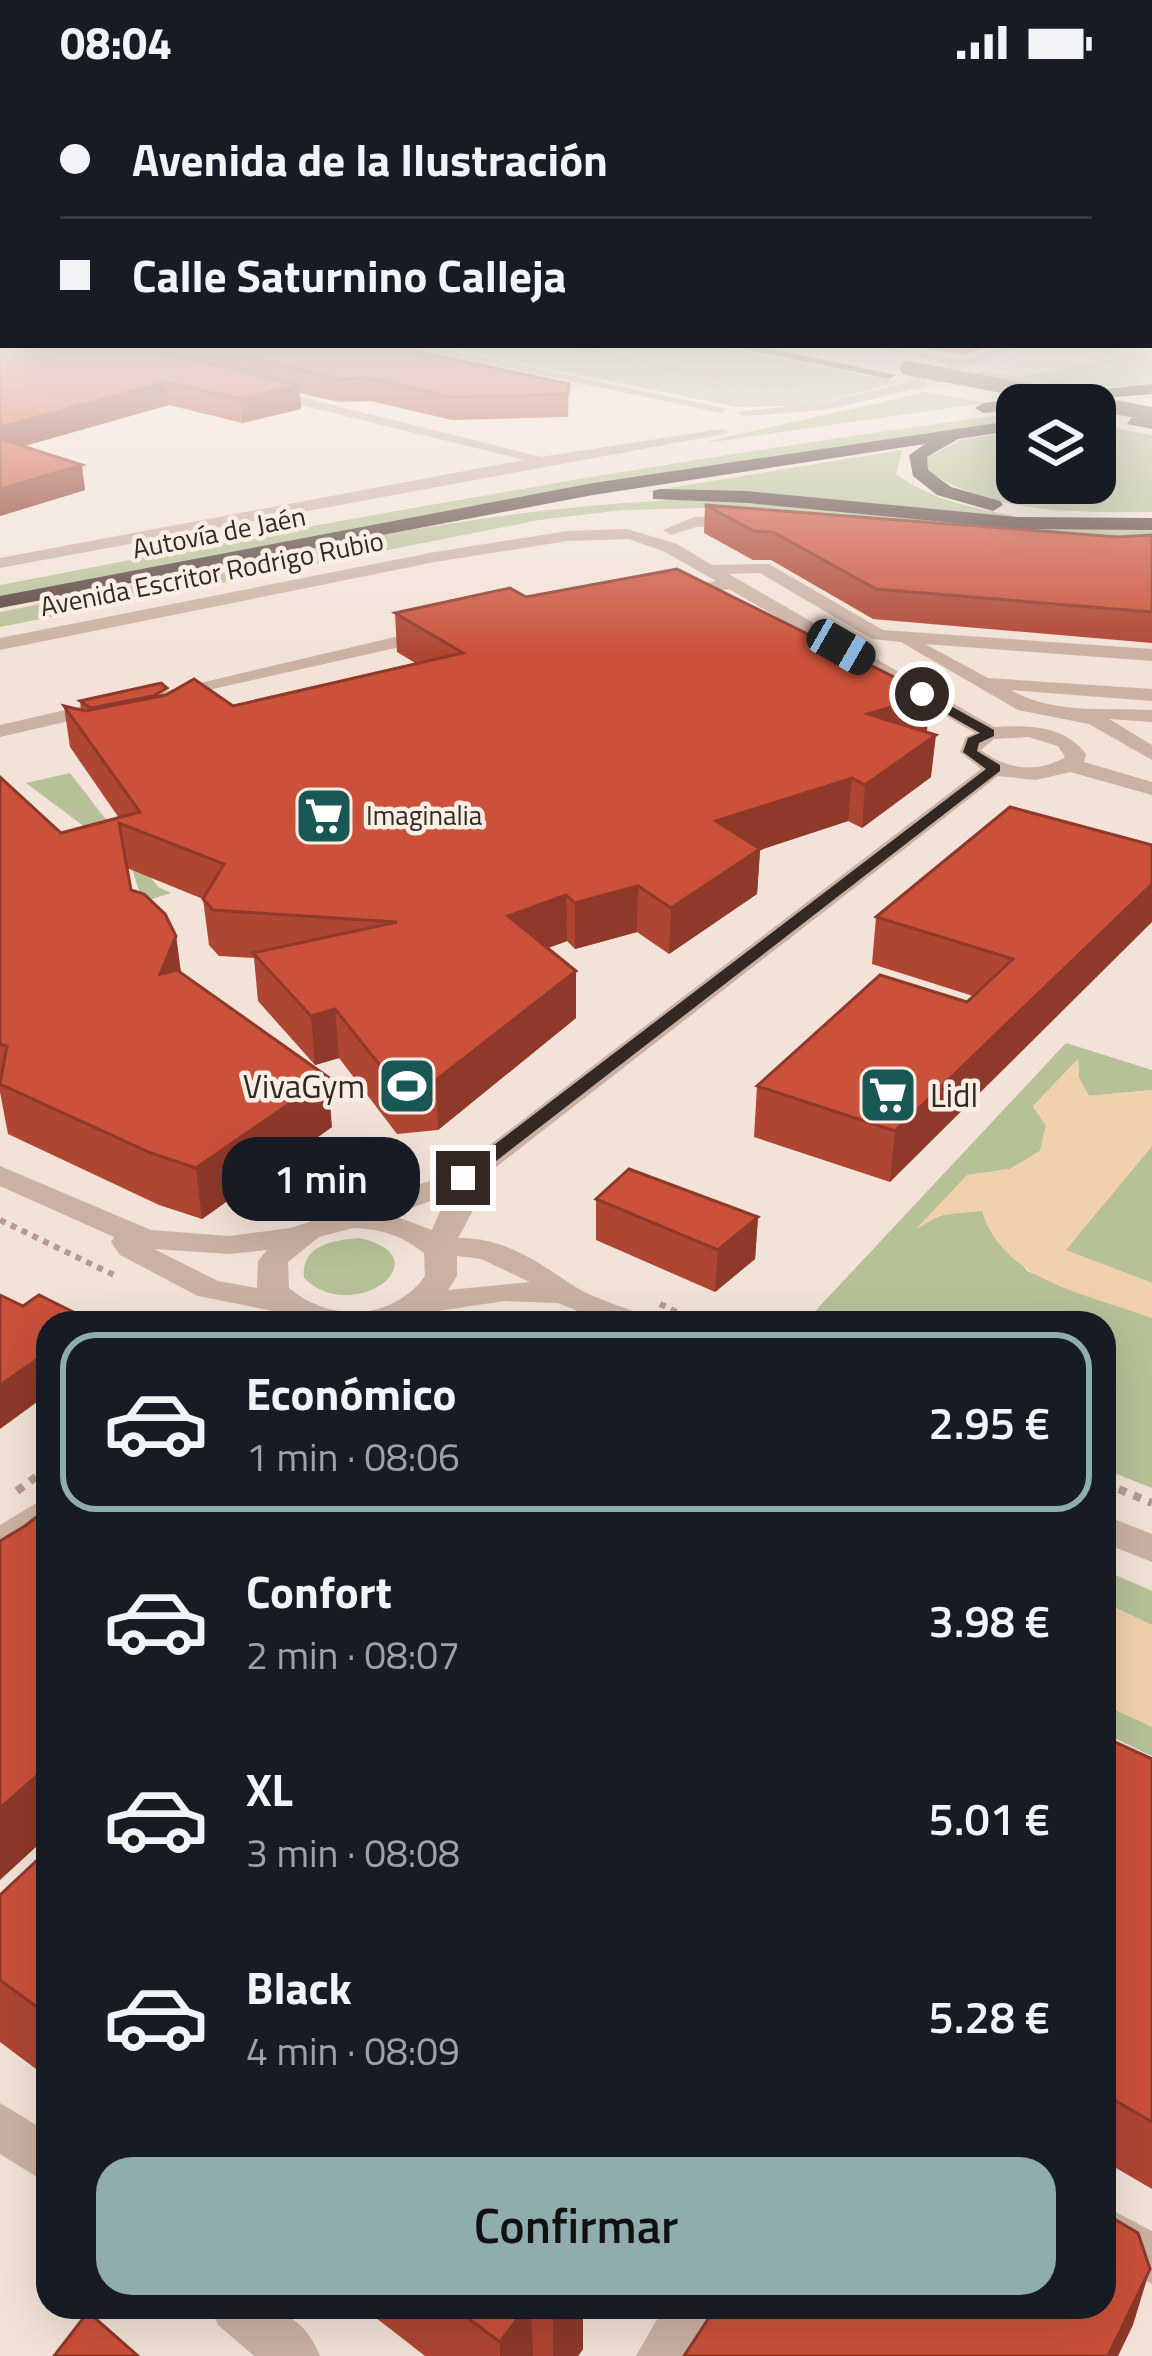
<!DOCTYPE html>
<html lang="es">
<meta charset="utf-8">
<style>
body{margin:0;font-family:"Titillium Web",sans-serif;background:#20242c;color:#f1f3f6;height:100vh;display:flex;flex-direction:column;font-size:45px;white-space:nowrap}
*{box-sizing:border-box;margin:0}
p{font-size:39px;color:#9ea1a6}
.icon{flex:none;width:66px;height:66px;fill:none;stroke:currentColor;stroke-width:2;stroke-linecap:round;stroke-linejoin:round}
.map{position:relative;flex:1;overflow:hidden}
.drawer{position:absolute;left:36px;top:1227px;width:1080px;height:1008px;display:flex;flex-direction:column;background:#171b24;border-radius:36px;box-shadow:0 12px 48px #0002}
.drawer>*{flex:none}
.guide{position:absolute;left:0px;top:0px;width:1152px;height:264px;box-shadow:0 12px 48px #0002;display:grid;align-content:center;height:264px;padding:0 60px;background:#171b24}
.fabs{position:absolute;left:996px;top:300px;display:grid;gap:24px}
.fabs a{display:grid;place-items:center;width:120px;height:120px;border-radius:24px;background:#171b24;box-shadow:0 12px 48px #0002;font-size:60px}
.end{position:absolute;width:54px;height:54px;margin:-27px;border:15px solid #342825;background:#fff;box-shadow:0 0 0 6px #fff}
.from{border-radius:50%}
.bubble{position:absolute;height:84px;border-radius:36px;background:#171b24;box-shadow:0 12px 48px #0002;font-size:39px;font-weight:600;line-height:84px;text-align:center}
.car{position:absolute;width:36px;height:72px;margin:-36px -18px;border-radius:15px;box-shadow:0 0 9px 3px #0007;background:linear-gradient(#222 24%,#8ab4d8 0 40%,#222 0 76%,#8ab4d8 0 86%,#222 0)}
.guide b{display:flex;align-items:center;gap:42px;height:114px;font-size:45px}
.guide b+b{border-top:3px solid #363941}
.guide i{width:30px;height:30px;background:#f1f3f6}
ul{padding:21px 0 0;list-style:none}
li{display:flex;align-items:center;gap:36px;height:180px;margin:0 24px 18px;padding:0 36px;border:6px solid transparent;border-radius:36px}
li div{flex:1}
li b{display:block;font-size:45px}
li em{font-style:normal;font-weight:600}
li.current{border-color:#90adae}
li>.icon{width:108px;height:108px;stroke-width:1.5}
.cta{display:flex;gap:24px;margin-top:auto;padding:24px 60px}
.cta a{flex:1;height:138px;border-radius:36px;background:#90adae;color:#111;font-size:48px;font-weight:600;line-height:138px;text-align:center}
.status{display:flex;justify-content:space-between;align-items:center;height:84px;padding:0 60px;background:#171b24;direction:ltr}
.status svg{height:33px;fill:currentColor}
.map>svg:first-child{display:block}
</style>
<div class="status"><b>08:04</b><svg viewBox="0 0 49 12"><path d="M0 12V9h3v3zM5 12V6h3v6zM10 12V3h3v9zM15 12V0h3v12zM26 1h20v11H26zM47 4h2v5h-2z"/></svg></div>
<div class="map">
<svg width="1152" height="2272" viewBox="0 0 1152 2272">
<rect width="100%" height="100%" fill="#f2e2d7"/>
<!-- green -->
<g fill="#b7c197">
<path d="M434,261H710L899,298L813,321L736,323Z"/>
<path d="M1152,267V301L1069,310L972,291L982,287L1018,293Z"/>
<path d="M927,308L985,319L705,359L726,353Z"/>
<path d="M1017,329V337L667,388L0,513V501C338,436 676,374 1017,329Z"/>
<path d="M1095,340L1152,351V428C1073,428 991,431 924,384L925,375L960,356L1017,347V399H1095Z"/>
<path d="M902,366L896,390C934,418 975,424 1020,433L706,407L644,408Z"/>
<path d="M674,416C834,420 991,450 1152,444V452L1121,454L706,424L623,426L539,436L0,543V528C222,485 447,426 674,416Z"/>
<path d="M70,689L158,803L171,809L143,818L129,776L26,699Z"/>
<path d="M1066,959L1152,986V1006L1089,1012L1079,994L1078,975L1033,1022L1046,1042L1040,1067L1010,1085L968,1091L922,1139L951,1128L983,1127L1027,1187L1152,1234V1404L1104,1385V1239H804Z"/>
<path d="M1152,1062V1199L1065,1166Z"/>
<path d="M359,1154C446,1173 353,1243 304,1194C300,1161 334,1156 359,1154Z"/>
<path d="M1104,1486L1152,1507V1672L1104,1649Z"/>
</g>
<!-- sand -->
<g fill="#f0d1ab">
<path d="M1078,975L1079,994L1089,1012L1152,1006V1062L1066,1166L1152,1199V1234C1090,1211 1003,1198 982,1127L941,1131L916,1145L967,1091L1010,1085L1040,1067L1046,1042L1033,1022Z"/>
<path d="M1104,1518L1152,1541V1643L1104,1621Z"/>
</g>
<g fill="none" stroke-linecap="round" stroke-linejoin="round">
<!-- minor-tunnel -->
<path stroke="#ccbdb3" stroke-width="14" stroke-dasharray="14 8" stroke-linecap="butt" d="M912,301L950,286"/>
<!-- path-far2 -->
<g stroke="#b69b8d" stroke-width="3" stroke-dasharray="3 3" stroke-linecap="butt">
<path d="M564,261L755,301H797"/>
<path d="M711,301H739"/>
</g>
<!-- path-far1 -->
<g stroke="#b69b8d" stroke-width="6" stroke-dasharray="6 6" stroke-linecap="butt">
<path d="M0,1136L116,1192"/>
<path d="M660,1220L700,1239"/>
<path d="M198,1232L212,1239"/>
</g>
<!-- path -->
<g stroke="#b69b8d" stroke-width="8" stroke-dasharray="8 8" stroke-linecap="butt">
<path d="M1104,1399L1152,1419"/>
<path d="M17,1407L48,1384"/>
</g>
<!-- minor -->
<g fill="#cab1a3" fill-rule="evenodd">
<path d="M400,261H425L728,325L721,329Z"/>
<path d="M859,261C894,261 931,276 965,275C985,274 1001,261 1021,261L953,289L946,285L953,280Z"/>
<path d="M912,297L917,304L826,326L744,332L737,328L826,318Z"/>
<path d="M261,303L541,373L722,345L729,349L0,484V474L524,376L256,310Z"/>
<path d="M741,431L749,436L747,439L696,443L671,451L663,446L694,433Z"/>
<path d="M627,445L677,460L712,481L769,480L883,546L1152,565V577L925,560L988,594L1152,605V617L1011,606C1056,631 1102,623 1152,626V638L1109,635L1152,661V676L1089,640L1018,626L901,558L872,555L760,489L729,490L994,643C1028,641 1064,641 1086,670L1084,678L1152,698V711L1070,688L1036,696L998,692L477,1098L476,1121L458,1154C504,1153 538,1178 574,1202C594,1215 624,1223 646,1232L651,1239H607L558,1219L504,1217L425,1229L402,1239H299L278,1228L198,1212L120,1171L111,1158L114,1153L0,1102V1082L151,1146L229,1152L291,1144L453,1089L981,685L960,668L966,653L975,649L729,505L670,515V507L716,497L665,468L629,455L567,457L435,478L0,566V554L435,468L567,447ZM1028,653L1058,662L1065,673C1038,690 1005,685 981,666L994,655ZM447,1111L432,1146L392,1131ZM353,1144C381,1145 401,1151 424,1169L425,1192C392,1238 329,1238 289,1204L288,1178L319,1153ZM154,1165L229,1170L267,1166L258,1177L257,1204L218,1197ZM457,1172L481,1175L530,1198L448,1206L457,1192Z"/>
<path d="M433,544L442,550L440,554L164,616L154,610Z"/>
<path d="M105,617L112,619V627L0,653V641Z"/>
<path d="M48,1412V1442L0,1472V1441Z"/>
<path d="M1104,1431L1152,1450V1478L1104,1459Z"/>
<path d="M0,2019L48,2048V2100L0,2070Z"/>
<path d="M1104,2122L1152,2147V2200L1104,2174Z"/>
<path d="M210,2223C260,2223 298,2218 320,2272H254L218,2241Z"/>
<path d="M664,2223H720L692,2272H636Z"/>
</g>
<!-- major -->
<g fill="#775d55" fill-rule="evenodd">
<path d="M726,261H752L896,291L889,295Z"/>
<path d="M1132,333L1152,337V345L1127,340Z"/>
</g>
<!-- highway -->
<g fill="#56413c" fill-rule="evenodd">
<path d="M1152,300V310L1017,321V325L983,329L975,324L983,319Z"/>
<path d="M1017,336V346L958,355L927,373L928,386L951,403L1000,417L1003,421L993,427L937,411L913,392L909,371L925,360L593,411L0,524V512L593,399Z"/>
<path d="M660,405L747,407L1017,433L1152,434V446L1017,445L747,419L653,415V407Z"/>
</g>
<!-- major-bridge -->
<path stroke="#775d55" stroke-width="14" d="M907,284L1152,330"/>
</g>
<!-- wall -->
<g fill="#af4633">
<path d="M3,261H388L569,300L568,333L452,336L370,317L339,318L300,309L301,325L242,339L169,321L22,362L85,406L0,432Z"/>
<path d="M901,261H991L965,270Z"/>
<path d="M705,421L1118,453L1152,451V559L873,535L771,476H753L704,449Z"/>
<path d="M526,513L930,611L927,648L931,693L862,744L848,737L760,766L757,810L669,870L637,848L575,865L567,857L548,864L576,934L438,1046L397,1050L339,974L315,981L258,917L254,874L219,872L209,861L203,815L127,784L131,806L176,852L181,888L332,1043L202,1135L159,1121L8,1050L0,1008V693L61,749L119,734L70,663L64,622L81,626L80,617L167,610L233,622L417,580L397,568L395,529Z"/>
<path d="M1152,761L890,1098L754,1053L757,1002L967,918L973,912L872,880L876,833Z"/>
<path d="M596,1115L758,1133L755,1175L715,1208L596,1156Z"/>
<path d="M1104,1653L1152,1675V2105L1104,2077Z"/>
<path d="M48,1766V1994L0,1958V1811Z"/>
<path d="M362,2223H583V2265L578,2272H425Z"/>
</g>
<!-- shaded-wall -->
<g fill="#8e3929">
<path d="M966,261H991L965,270Z"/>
<path d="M166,298L169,321L0,369V343Z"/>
<path d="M299,301L301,325L242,339L240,315Z"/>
<path d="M82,381L85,406L0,432V405Z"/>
<path d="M930,611L926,652L868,630Z"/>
<path d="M936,651L931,693L862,744L865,701Z"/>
<path d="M852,694L848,737L760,766L757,810L669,870L671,824L716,737Z"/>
<path d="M1152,800V838L890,1098L895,1047Z"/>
<path d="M638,802L637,848L575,865V819Z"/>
<path d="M566,811L567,857L509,878L508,832Z"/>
<path d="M176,852L182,899L160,890Z"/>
<path d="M576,887V934L438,1046L436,996Z"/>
<path d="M335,925L339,974L315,981L311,932Z"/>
<path d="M328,993L332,1043L202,1135L196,1084Z"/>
<path d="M758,1133L755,1175L715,1208L718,1166Z"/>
<path d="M73,1228L75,1239H57Z"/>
<path d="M48,1268V1310L0,1345V1301Z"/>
<path d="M48,1682V1752L0,1796V1724Z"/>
<path d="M1150,2185L1133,2241L1118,2272H1108Z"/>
<path d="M526,2223H531L533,2272H500V2258Z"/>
<path d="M559,2223H583V2265L578,2272H553V2232Z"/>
</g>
<!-- building -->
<g fill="#cb513b" stroke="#8e3929" stroke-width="3">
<path d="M0,252H3V261H134L299,301L240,315L166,298L0,343Z"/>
<path d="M195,261H388L569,300L568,310L451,313L369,294L338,295Z"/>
<path d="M0,355L82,381L0,405Z"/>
<path d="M705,421L1118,453L1152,451V528L876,505L773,448L754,447Z"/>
<path d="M677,485L930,611L868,630L936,651L865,701L852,694L716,737L760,765L671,824L638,802L575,819L566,811L508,832L576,887L436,996L394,999L335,925L311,932L253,869L397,838L213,826L203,815L224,780L119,739L131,806L144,810L165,830L176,852L160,890L177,886L328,993L196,1084L151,1069L0,1000L7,962L0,960V693L61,749L140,728L64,622L85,627L166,611L194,595L233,622L463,569L395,529L510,504L526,513Z"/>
<path d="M161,599L167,604L153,612L91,624L80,617Z"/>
<path d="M1010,723L1152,761V800L895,1047L757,1002L880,891L967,918L1013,875L876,833Z"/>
<path d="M629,1085L758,1133L718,1166L596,1115Z"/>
<path d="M0,1211L23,1222L39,1211L73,1228L57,1239H48V1268L0,1301Z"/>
<path d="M48,1424V1682L0,1724V1457L25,1442Z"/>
<path d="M1104,1653L1152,1675V2038L1104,2010Z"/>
<path d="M48,1766V1931L0,1896V1811Z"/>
<path d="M1104,2129L1138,2149L1150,2185L1108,2272H684L716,2223H1104Z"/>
<path d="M453,2223H526L500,2258Z"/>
<path d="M541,2223H559L553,2232Z"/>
<path d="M88,2228L138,2272H54Z"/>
</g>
<!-- sky -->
<linearGradient id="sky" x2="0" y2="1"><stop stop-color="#7ab2d0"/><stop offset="0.44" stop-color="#f9f2ed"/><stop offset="1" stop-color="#f9f2ed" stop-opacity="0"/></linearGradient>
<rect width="1152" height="570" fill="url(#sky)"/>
<!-- route -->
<path fill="#342825" d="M922,606L994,646V652L979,659L977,667L1000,681V687L469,1098H456V1090L986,685L963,668L968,654L980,649L917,613Z"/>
<!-- icons -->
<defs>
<g id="supermarket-square" transform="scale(3)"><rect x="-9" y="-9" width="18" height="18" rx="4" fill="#195755" stroke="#faede3"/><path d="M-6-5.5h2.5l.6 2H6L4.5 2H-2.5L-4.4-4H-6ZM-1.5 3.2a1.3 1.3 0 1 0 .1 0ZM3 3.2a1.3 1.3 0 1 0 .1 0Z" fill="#fff"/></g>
<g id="stadium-square" transform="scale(3)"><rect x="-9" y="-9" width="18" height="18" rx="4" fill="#195755" stroke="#faede3"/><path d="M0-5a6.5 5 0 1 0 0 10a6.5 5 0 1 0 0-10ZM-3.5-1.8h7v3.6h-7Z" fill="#fff"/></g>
</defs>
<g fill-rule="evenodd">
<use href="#supermarket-square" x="324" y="732"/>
<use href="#stadium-square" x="407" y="1002"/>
<use href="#supermarket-square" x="888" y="1011"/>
</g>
<g text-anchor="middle" stroke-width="9" stroke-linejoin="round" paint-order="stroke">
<!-- far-street labels -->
<g font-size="27" fill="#342825" stroke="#faede3">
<text transform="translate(219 449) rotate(-11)" y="9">Autovía de Jaén</text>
<text transform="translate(212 490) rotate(-11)" y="9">Avenida Escritor Rodrigo Rubio</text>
</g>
<!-- far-poi labels -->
<g font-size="27" fill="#342825" stroke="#faede3" text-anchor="start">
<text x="366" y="741">Imaginalia</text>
</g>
<!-- poi labels -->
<g font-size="33" fill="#342825" stroke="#faede3" text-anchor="end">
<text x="365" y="1014">VivaGym</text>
<text x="930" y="1023" text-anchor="start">Lidl</text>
</g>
</g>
</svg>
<div class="fabs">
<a><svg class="icon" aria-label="layers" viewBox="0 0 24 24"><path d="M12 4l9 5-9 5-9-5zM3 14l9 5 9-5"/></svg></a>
</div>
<i class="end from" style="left:922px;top:610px"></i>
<i class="end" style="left:463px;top:1094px"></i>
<div class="bubble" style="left:222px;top:1053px;width:198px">1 min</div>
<i class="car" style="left:841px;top:563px;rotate:120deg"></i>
<div class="guide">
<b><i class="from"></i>Avenida de la Ilustración</b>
<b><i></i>Calle Saturnino Calleja</b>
</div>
<section class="drawer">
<ul>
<li class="current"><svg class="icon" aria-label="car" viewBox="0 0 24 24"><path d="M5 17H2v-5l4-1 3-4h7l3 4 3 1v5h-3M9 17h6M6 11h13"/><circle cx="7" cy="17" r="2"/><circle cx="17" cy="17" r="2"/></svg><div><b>Económico</b><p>1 min · 08:06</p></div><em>2.95 €</em></li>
<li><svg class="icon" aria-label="car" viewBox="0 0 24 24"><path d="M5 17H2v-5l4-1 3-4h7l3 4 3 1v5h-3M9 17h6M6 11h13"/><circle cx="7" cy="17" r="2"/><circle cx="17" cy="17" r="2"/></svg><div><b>Confort</b><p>2 min · 08:07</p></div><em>3.98 €</em></li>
<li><svg class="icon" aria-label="car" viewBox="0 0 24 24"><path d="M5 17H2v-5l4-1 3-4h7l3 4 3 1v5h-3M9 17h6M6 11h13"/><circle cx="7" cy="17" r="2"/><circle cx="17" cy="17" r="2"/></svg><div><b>XL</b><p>3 min · 08:08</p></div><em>5.01 €</em></li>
<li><svg class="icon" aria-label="car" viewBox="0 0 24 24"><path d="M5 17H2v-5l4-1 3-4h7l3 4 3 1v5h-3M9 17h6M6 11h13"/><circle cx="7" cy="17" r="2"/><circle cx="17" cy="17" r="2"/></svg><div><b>Black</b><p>4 min · 08:09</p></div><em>5.28 €</em></li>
</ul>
<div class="cta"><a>Confirmar</a></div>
</section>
</div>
